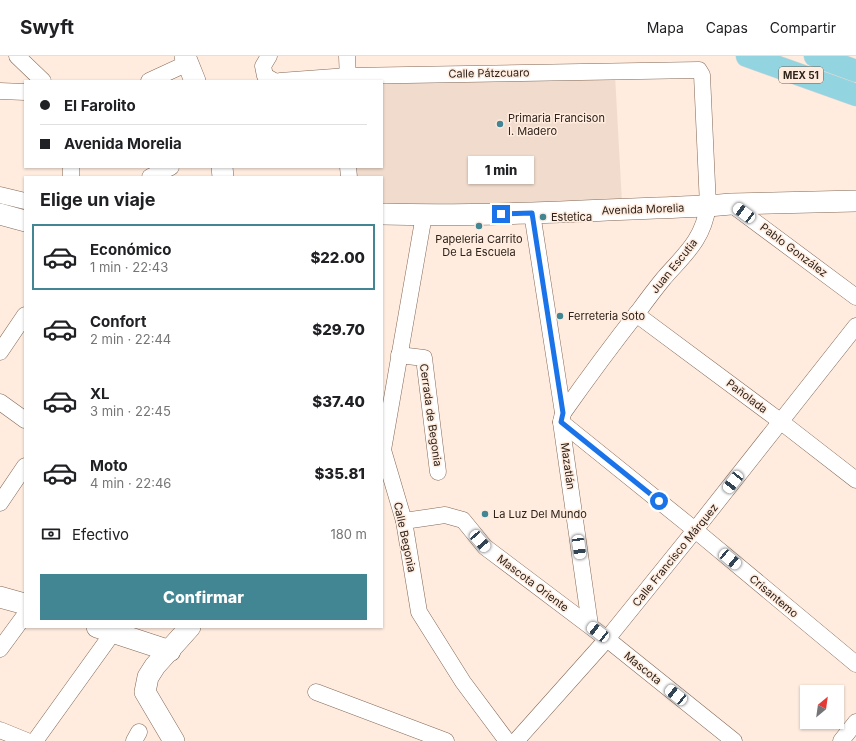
<!DOCTYPE html>
<html lang="es">
<meta charset="utf-8">
<style>
body{margin:0;font-family:Inter,sans-serif;background:#f2f2f2;color:#202124;height:100vh;display:flex;flex-direction:column;font-size:15px;white-space:nowrap}
*{box-sizing:border-box;margin:0}
p{font-size:13px;color:#757577}
.icon{flex:none;width:22px;height:22px;fill:none;stroke:currentColor;stroke-width:2;stroke-linecap:round;stroke-linejoin:round}
.map{position:relative;flex:1;overflow:hidden}
.sheet{position:absolute;left:24px;top:120px;width:359px;height:452px;display:flex;flex-direction:column;background:#fff;border-radius:0px;box-shadow:0 1px 3px #0004}
.sheet>*{flex:none}
.guide{position:absolute;left:24px;top:24px;width:359px;height:88px;border-radius:0px;box-shadow:0 1px 3px #0004;display:grid;align-content:center;height:88px;padding:0 16px;background:#fff}
.needle{width:26px;rotate:29deg}
.tools{position:absolute;left:800px;top:629px;display:grid;gap:8px}
.tools a{display:grid;place-items:center;width:44px;height:44px;border-radius:0px;background:#fff;box-shadow:0 1px 3px #0004;font-size:20px}
.end{position:absolute;width:18px;height:18px;margin:-9px;border:5px solid #1a73e8;background:#fff;box-shadow:0 0 0 2px #fff}
.from{border-radius:50%}
.bubble{position:absolute;height:28px;border-radius:0px;background:#fff;box-shadow:0 1px 3px #0004;font-size:13px;font-weight:800;line-height:28px;text-align:center}
.car{position:absolute;width:12px;height:24px;margin:-12px -6px;border-radius:5px;box-shadow:0 0 3px 1px #0007;background:linear-gradient(#fff 24%,#345 0 40%,#fff 0 76%,#345 0 86%,#fff 0)}
.guide b{display:flex;align-items:center;gap:14px;height:38px;font-size:15px}
.guide b+b{border-top:1px solid #e0e0e0}
.guide i{width:10px;height:10px;background:#202124}
ul{padding:0;list-style:none}
li{display:flex;align-items:center;gap:12px;height:66px;margin:0 8px 6px;padding:0 8px;border:2px solid transparent;border-radius:0px}
li div{flex:1}
li b{display:block;font-size:15px}
li em{font-style:normal;font-weight:800}
li.on{border-color:#428694}
li>.icon{width:36px;height:36px;stroke-width:1.5}
h2{padding:0 16px;font-size:18px;line-height:48px}
.pay{display:flex;align-items:center;gap:10px;height:44px;padding:0 16px;font-size:15px}
.pay p{margin-inline-start:auto}
.primary-button{display:flex;gap:8px;margin-top:auto;padding:8px 16px}
.primary-button a{flex:1;height:46px;border-radius:0px;background:#428694;color:#fff;font-size:16px;font-weight:800;line-height:46px;text-align:center}
header{display:flex;align-items:center;gap:24px;box-sizing:border-box;height:56px;padding:0 20px;background:#fff;border-bottom:1px solid #e0e0e0}
header strong{font-size:19px}
nav{display:flex;gap:22px;margin-inline-start:auto;font-size:14px}
.map>svg:first-child{display:block}
</style>
<header>
<strong>Swyft</strong>
<nav><a>Mapa</a><a>Capas</a><a>Compartir</a></nav>
</header>
<div class="map">
<svg width="856" height="685" viewBox="0 0 856 685">
<rect width="100%" height="100%" fill="#ffecdf"/>
<!-- built -->
<path fill="#f1dbcc" d="M615,19L622,147L382,152V121H354V111H382V25Z"/>
<g fill="none" stroke-linecap="round" stroke-linejoin="round">
<!-- minor casing -->
<g stroke="#836856" stroke-width="17">
<g id="minor">
<path d="M17,0L43,25"/>
<path d="M269,0L263,10L265,20L274,25"/>
<path d="M347,0L348,25"/>
<path d="M149,25L188,7"/>
<path d="M280,25L348,20L699,14L702,19L708,150C703,184 685,198 664,222C655,233 646,245 638,256C612,289 587,323 563,357"/>
<path d="M0,35L25,36"/>
<path d="M71,111V121"/>
<path d="M348,111L349,121"/>
<path d="M150,121L171,111"/>
<path d="M0,139L25,145"/>
<path d="M731,148L856,241"/>
<path d="M532,157L563,357L561,366L590,569"/>
<path d="M424,159L383,394L404,465L419,556L463,626L507,685"/>
<path d="M636,258L780,365L856,424"/>
<path d="M0,296L25,259"/>
<path d="M399,299L424,302L438,416"/>
<path d="M0,346L25,364"/>
<path d="M561,366L695,474L856,608"/>
<path d="M0,447L25,410"/>
<path d="M404,465L445,459L463,464L485,491L607,583L734,685"/>
<path d="M0,593L25,559"/>
<path d="M316,636L446,685"/>
<path d="M0,674L27,685"/>
<path d="M35,685L117,571"/>
<path d="M134,685L139,676"/>
<path d="M516,685L607,583L695,474L856,270"/>
<path d="M841,685L856,666"/>
</g>
</g>
<!-- tertiary casing -->
<g stroke="#836856" stroke-width="22">
<g id="tertiary">
<path d="M185,0L195,25"/>
<path d="M222,111L223,121"/>
<path d="M0,158L25,165"/>
<path d="M382,158C490,161 599,154 708,150L731,148L856,145"/>
<path d="M0,541L25,548"/>
<path d="M97,571L170,595"/>
<path d="M174,685L145,636L148,621L155,610L190,571"/>
</g>
</g>
<!-- primary casing -->
<g stroke="#d9d7d6" stroke-width="23">
<g id="primary">
<path d="M747,0L856,39"/>
<path d="M815,0L856,15"/>
</g>
</g>
<!-- minor -->
<use href="#minor" stroke="#fff" stroke-width="16"/>
<!-- tertiary -->
<use href="#tertiary" stroke="#fff" stroke-width="21"/>
<!-- primary -->
<use href="#primary" stroke="#92d4e0" stroke-width="22"/>
</g>
<g fill="none" stroke-linecap="round" stroke-linejoin="round">
<!-- route -->
<path stroke="#1a73e8" stroke-width="5" d="M501,158L532,157L563,357L561,366L659,445"/>
</g>
<!-- markers -->
<g fill="#428694" stroke="#ffecdf" stroke-width="1.5">
<circle cx="500" cy="68" r="4"/>
<circle cx="543" cy="161" r="4"/>
<circle cx="479" cy="170" r="4"/>
<circle cx="560" cy="260" r="4"/>
<circle cx="485" cy="458" r="4"/>
</g>
<g text-anchor="middle" stroke-width="3" stroke-linejoin="round" paint-order="stroke">
<!-- shield labels -->
<rect fill="#ffecdf" stroke="#6c5f55" stroke-width="1" x="779" y="11" width="44" height="16" rx="3"/>
<g font-size="10" font-weight="bold" fill="#2d221a">
<text x="801" y="23">MEX 51</text>
</g>
<!-- street labels -->
<g font-size="11" fill="#2d221a" stroke="#ffecdf">
<text transform="translate(489 17) rotate(-1)" y="4">Calle Pátzcuaro</text>
<text transform="translate(643 153) rotate(-2)" y="4">Avenida Morelia</text>
<text transform="translate(794 194) rotate(37)" y="4">Pablo González</text>
<text transform="translate(674 210) rotate(-51)" y="4">Juan Escutia</text>
<text transform="translate(747 340) rotate(37)" y="4">Pañolada</text>
<text transform="translate(431 359) rotate(82)" y="4">Cerrada de Begonia</text>
<text transform="translate(568 410) rotate(82)" y="4">Mazatlán</text>
<text transform="translate(405 481) rotate(78)" y="4">Calle Begonia</text>
<text transform="translate(675 499) rotate(-51)" y="4">Calle Francisco Márquez</text>
<text transform="translate(533 527) rotate(37)" y="4">Mascota Oriente</text>
<text transform="translate(774 540) rotate(40)" y="4">Crisantemo</text>
<text transform="translate(643 612) rotate(39)" y="4">Mascota</text>
</g>
<!-- poi labels -->
<g font-size="11" fill="#2d221a" stroke="#ffecdf" text-anchor="start">
<text x="508" y="66">Primaria Francison<tspan x="508" dy="13">I. Madero</tspan></text>
<text x="551" y="165">Estetica</text>
<text x="479" y="187" text-anchor="middle">Papeleria Carrito<tspan x="479" dy="13">De La Escuela</tspan></text>
<text x="568" y="264">Ferreteria Soto</text>
<text x="493" y="462">La Luz Del Mundo</text>
</g>
</g>
</svg>
<div class="tools">
<a><svg class="needle" viewBox="-14 -14 28 28"><path d="M0-13l5 13h-10z" fill="#e53935"/><path d="M0 13l5-13h-10z" fill="#757577"/></svg></a>
</div>
<i class="end from" style="left:659px;top:445px"></i>
<i class="end" style="left:501px;top:158px"></i>
<div class="bubble" style="left:468px;top:100px;width:66px">1 min</div>
<i class="car" style="left:744px;top:157px;rotate:307deg"></i>
<i class="car" style="left:733px;top:426px;rotate:218deg"></i>
<i class="car" style="left:480px;top:485px;rotate:139deg"></i>
<i class="car" style="left:579px;top:491px;rotate:172deg"></i>
<i class="car" style="left:730px;top:503px;rotate:130deg"></i>
<i class="car" style="left:598px;top:576px;rotate:308deg"></i>
<i class="car" style="left:676px;top:639px;rotate:309deg"></i>
<div class="guide">
<b><i class="from"></i>El Farolito</b>
<b><i></i>Avenida Morelia</b>
</div>
<section class="sheet">
<h2>Elige un viaje</h2>
<ul>
<li class="on"><svg class="icon" aria-label="car" viewBox="0 0 24 24"><path d="M5 17H2v-5l4-1 3-4h7l3 4 3 1v5h-3M9 17h6M6 11h13"/><circle cx="7" cy="17" r="2"/><circle cx="17" cy="17" r="2"/></svg><div><b>Económico</b><p>1 min · 22:43</p></div><em>$22.00</em></li>
<li><svg class="icon" aria-label="car" viewBox="0 0 24 24"><path d="M5 17H2v-5l4-1 3-4h7l3 4 3 1v5h-3M9 17h6M6 11h13"/><circle cx="7" cy="17" r="2"/><circle cx="17" cy="17" r="2"/></svg><div><b>Confort</b><p>2 min · 22:44</p></div><em>$29.70</em></li>
<li><svg class="icon" aria-label="car" viewBox="0 0 24 24"><path d="M5 17H2v-5l4-1 3-4h7l3 4 3 1v5h-3M9 17h6M6 11h13"/><circle cx="7" cy="17" r="2"/><circle cx="17" cy="17" r="2"/></svg><div><b>XL</b><p>3 min · 22:45</p></div><em>$37.40</em></li>
<li><svg class="icon" aria-label="car" viewBox="0 0 24 24"><path d="M5 17H2v-5l4-1 3-4h7l3 4 3 1v5h-3M9 17h6M6 11h13"/><circle cx="7" cy="17" r="2"/><circle cx="17" cy="17" r="2"/></svg><div><b>Moto</b><p>4 min · 22:46</p></div><em>$35.81</em></li>
</ul>
<div class="pay"><svg class="icon" aria-label="cash" viewBox="0 0 24 24"><path d="M3 7h18v10H3z"/><circle cx="12" cy="12" r="2"/></svg>Efectivo<p>180 m</p></div>
<div class="primary-button"><a>Confirmar</a></div>
</section>
</div>
